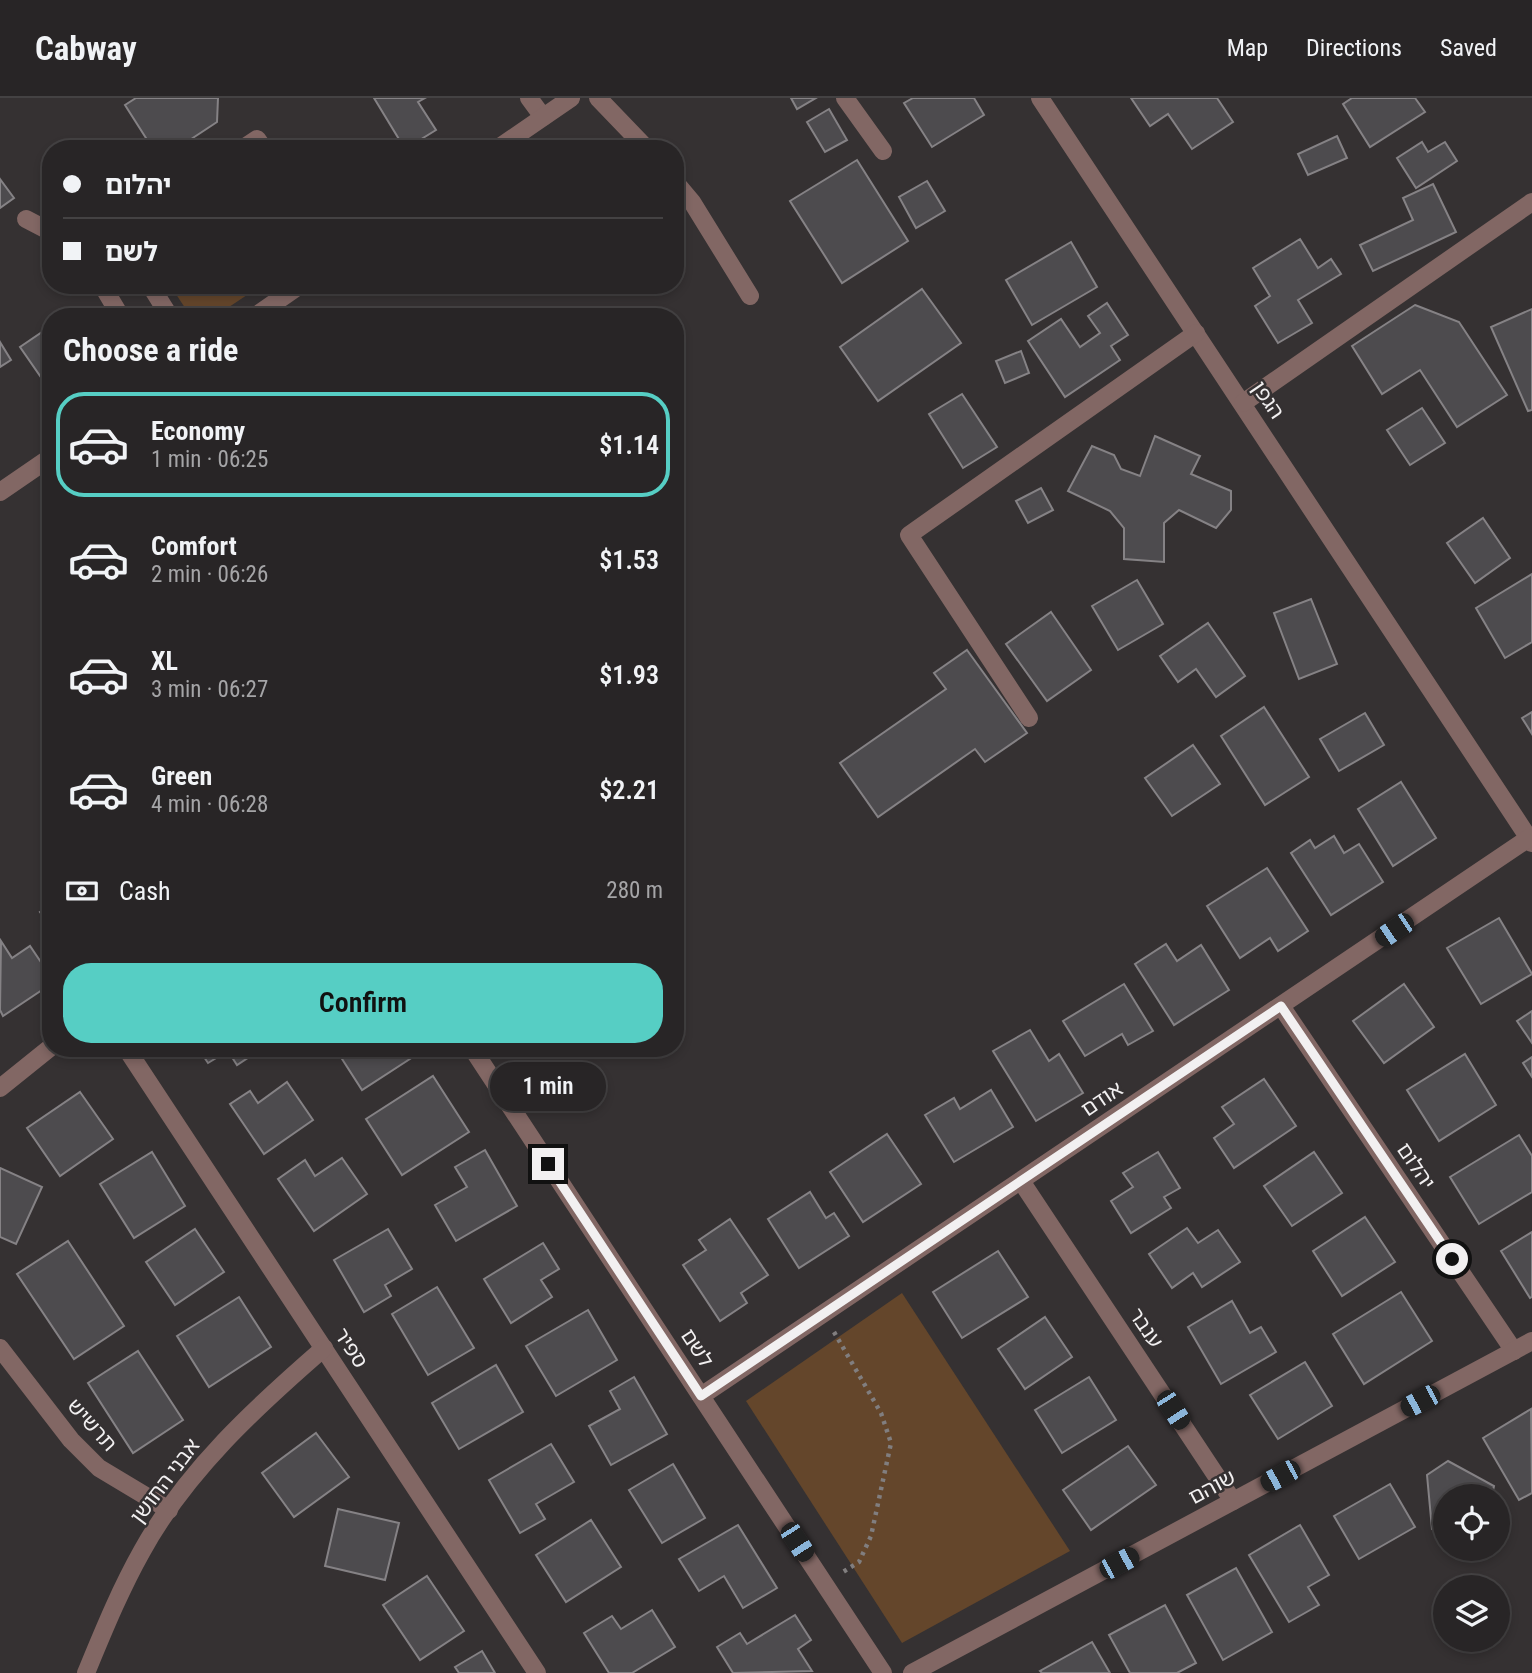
<!DOCTYPE html>
<meta charset="utf-8">
<style>
body{margin:0;font-family:"Roboto Condensed","Noto Sans Hebrew",sans-serif;background:#343132;color:#f1f3f6;height:100vh;display:flex;flex-direction:column;font-size:26px;white-space:nowrap}
*{box-sizing:border-box;margin:0}
p{font-size:23px;color:#a5a5a7}
.icon{flex:none;width:38px;height:38px;fill:none;stroke:currentColor;stroke-width:2;stroke-linecap:round;stroke-linejoin:round}
.map{position:relative;flex:1;overflow:hidden}
.drawer{position:absolute;left:42px;top:210px;width:642px;height:749px;display:flex;flex-direction:column;background:#282526;border-radius:28px;box-shadow:0 4px 10px #0003,0 0 0 2px #444243}
.drawer>*{flex:none}
.banner{position:absolute;left:42px;top:42px;width:642px;height:154px;border-radius:28px;box-shadow:0 4px 10px #0003,0 0 0 2px #444243;display:grid;align-content:center;height:154px;padding:0 21px;background:#282526}
.tools{position:absolute;left:1433px;top:1386px;display:grid;gap:14px}
.tools a{display:grid;place-items:center;width:77px;height:77px;border-radius:50%;background:#282526;box-shadow:0 4px 10px #0003,0 0 0 2px #444243;font-size:35px}
.end{position:absolute;width:32px;height:32px;margin:-16px;border:9px solid #f2f0f1;background:#111;box-shadow:0 0 0 4px #111}
.from{border-radius:50%}
.bubble{position:absolute;height:49px;border-radius:24px;background:#282526;box-shadow:0 4px 10px #0003,0 0 0 2px #444243;font-size:23px;font-weight:600;line-height:49px;text-align:center}
.car{position:absolute;width:21px;height:42px;margin:-21px -10px;border-radius:9px;box-shadow:0 0 5px 2px #0007;background:linear-gradient(#222 24%,#8ab4d8 0 40%,#222 0 76%,#8ab4d8 0 86%,#222 0)}
.banner b{display:flex;align-items:center;gap:24px;height:66px;font-size:26px}
.banner b+b{border-top:2px solid #444243}
.banner i{width:18px;height:18px;background:#f1f3f6}
ul{padding:0;list-style:none}
li{display:flex;align-items:center;gap:21px;height:105px;margin:0 14px 10px;padding:0 7px;border:4px solid transparent;border-radius:28px}
li div{flex:1}
li b{display:block;font-size:26px}
li em{font-style:normal;font-weight:600}
li.current{border-color:#56cec4}
li>.icon{width:63px;height:63px;stroke-width:1.5}
h2{padding:0 21px;font-size:32px;line-height:84px}
.pay{display:flex;align-items:center;gap:18px;height:77px;padding:0 21px;font-size:26px}
.pay p{margin-inline-start:auto}
.cta{display:flex;gap:14px;margin-top:auto;padding:14px 21px}
.cta a{flex:1;height:80px;border-radius:28px;background:#56cec4;color:#111;font-size:28px;font-weight:600;line-height:80px;text-align:center}
header{display:flex;align-items:center;gap:42px;box-sizing:border-box;height:98px;padding:0 35px;background:#282526;border-bottom:2px solid #444243}
header strong{font-size:33px}
nav{display:flex;gap:38px;margin-inline-start:auto;font-size:24px}
.map>svg:first-child{display:block}
</style>
<header>
<strong>Cabway</strong>
<nav><a>Map</a><a>Directions</a><a>Saved</a></nav>
</header>
<div class="map">
<svg width="1532" height="1575" viewBox="0 0 1532 1575">
<rect width="100%" height="100%" fill="#353132"/>
<!-- green -->
<g fill="#64462b">
<path d="M170,187H262L214,219H191Z"/>
<path d="M902,1195L1070,1453L902,1545L746,1303Z"/>
</g>
<!-- building -->
<g fill="#4d4b4e" stroke="#858285" stroke-width="2">
<path d="M136,0H218L217,24L176,51H153L125,7Z"/>
<path d="M374,0H425L418,4L436,32L405,51Z"/>
<path d="M791,0H816L797,11Z"/>
<path d="M913,0H974L984,17L932,49L904,5Z"/>
<path d="M1131,0H1217L1233,24L1192,51L1168,16L1150,28Z"/>
<path d="M1352,0H1415L1425,14L1370,49L1343,6Z"/>
<path d="M829,11L847,42L825,54L807,24Z"/>
<path d="M1337,38L1347,60L1308,77L1298,56Z"/>
<path d="M1422,44L1428,54L1445,44L1457,63L1416,90L1397,60Z"/>
<path d="M857,62L908,143L842,185L790,103Z"/>
<path d="M0,81L14,100L0,110Z"/>
<path d="M927,83L945,113L916,130L899,99Z"/>
<path d="M1433,86L1456,134L1373,173L1360,147L1413,122L1403,100Z"/>
<path d="M1300,141L1318,170L1331,161L1341,176L1298,202L1312,225L1278,245L1255,208L1270,198L1253,170Z"/>
<path d="M1071,144L1097,189L1032,227L1006,182Z"/>
<path d="M922,191L961,245L878,303L840,249Z"/>
<path d="M1107,205L1128,237L1111,248L1120,262L1065,299L1028,243L1061,221L1080,249L1100,235L1088,218Z"/>
<path d="M1415,207L1459,224L1507,297L1457,329L1420,272L1382,296L1352,248Z"/>
<path d="M1532,211V312L1528,313L1491,229Z"/>
<path d="M51,228V281L45,285L20,249Z"/>
<path d="M0,244L11,262L0,269Z"/>
<path d="M1021,253L1029,275L1005,285L996,263Z"/>
<path d="M962,296L997,349L963,370L929,316Z"/>
<path d="M1422,310L1445,345L1410,367L1387,332Z"/>
<path d="M1155,338L1200,358L1191,376L1231,393V412L1216,430L1179,412L1164,425V464L1124,461V430L1110,413L1068,393L1092,348L1114,357L1121,371L1140,378Z"/>
<path d="M1041,390L1053,412L1028,425L1016,403Z"/>
<path d="M1483,420L1510,460L1475,485L1447,445Z"/>
<path d="M1532,476V544L1505,560L1476,510Z"/>
<path d="M1137,482L1163,526L1118,552L1092,508Z"/>
<path d="M1311,501L1337,566L1299,581L1274,515Z"/>
<path d="M1051,514L1091,572L1047,603L1006,546Z"/>
<path d="M1208,525L1245,578L1216,599L1196,571L1178,584L1160,558Z"/>
<path d="M967,552L1027,635L985,664L975,651L878,719L840,665L946,591L934,575Z"/>
<path d="M1264,609L1309,679L1265,707L1221,638Z"/>
<path d="M1532,614V636L1522,620Z"/>
<path d="M1365,615L1384,647L1339,673L1320,641Z"/>
<path d="M1193,647L1220,686L1172,718L1145,680Z"/>
<path d="M1401,684L1436,740L1393,768L1358,711Z"/>
<path d="M1334,738L1344,755L1359,746L1383,784L1331,817L1291,755L1310,742L1315,750Z"/>
<path d="M1267,770L1308,833L1278,853L1270,840L1240,860L1207,808Z"/>
<path d="M51,807V829L40,814Z"/>
<path d="M1499,820L1532,876L1481,906L1447,850Z"/>
<path d="M1,843L12,860L30,848L51,879V886L3,918L0,912Z"/>
<path d="M1166,846L1177,863L1201,847L1229,892L1174,927L1135,866Z"/>
<path d="M1124,886L1153,933L1128,947L1122,936L1085,958L1063,923Z"/>
<path d="M1404,886L1434,929L1384,965L1353,923Z"/>
<path d="M1532,913V945L1517,923Z"/>
<path d="M1030,932L1049,963L1059,956L1083,995L1036,1023L993,953Z"/>
<path d="M198,950H263L237,967L228,953L208,965Z"/>
<path d="M335,950H411L416,957L362,992Z"/>
<path d="M1465,956L1496,1007L1439,1043L1407,992Z"/>
<path d="M1532,959V979L1523,965Z"/>
<path d="M433,978L469,1034L402,1077L366,1021Z"/>
<path d="M1264,981L1296,1028L1234,1070L1214,1040L1234,1026L1222,1009Z"/>
<path d="M287,984L313,1022L264,1056L230,1006L250,993L258,1005Z"/>
<path d="M991,992L1013,1029L954,1064L925,1017L954,1000L960,1011Z"/>
<path d="M80,994L113,1041L60,1078L27,1030Z"/>
<path d="M887,1036L921,1086L863,1124L830,1074Z"/>
<path d="M1519,1037L1532,1058V1094L1479,1126L1450,1079Z"/>
<path d="M485,1052L517,1108L456,1143L435,1107L467,1089L455,1069Z"/>
<path d="M152,1054L185,1108L134,1140L100,1086Z"/>
<path d="M1158,1054L1180,1090L1164,1099L1171,1110L1131,1135L1111,1103L1133,1089L1123,1075Z"/>
<path d="M1314,1054L1342,1095L1292,1128L1264,1088Z"/>
<path d="M342,1060L367,1096L314,1133L278,1081L305,1062L315,1078Z"/>
<path d="M0,1070L42,1089L16,1146L0,1139Z"/>
<path d="M810,1094L826,1120L834,1115L849,1138L799,1170L768,1121Z"/>
<path d="M1365,1119L1395,1164L1342,1198L1313,1153Z"/>
<path d="M730,1121L768,1177L741,1195L747,1205L720,1223L683,1167L706,1152L699,1142Z"/>
<path d="M1187,1130L1198,1145L1218,1132L1240,1164L1202,1189L1193,1175L1172,1190L1149,1156Z"/>
<path d="M195,1131L224,1174L175,1207L146,1164Z"/>
<path d="M388,1131L412,1171L385,1187L391,1198L364,1214L334,1162Z"/>
<path d="M1532,1134V1199L1530,1200L1501,1153Z"/>
<path d="M68,1143L124,1228L74,1261L17,1176Z"/>
<path d="M543,1145L559,1171L541,1182L552,1199L511,1225L484,1181Z"/>
<path d="M998,1153L1028,1199L962,1240L933,1194Z"/>
<path d="M437,1189L474,1250L428,1277L392,1216Z"/>
<path d="M1401,1194L1432,1243L1364,1286L1333,1236Z"/>
<path d="M239,1199L271,1249L209,1289L177,1238Z"/>
<path d="M1232,1203L1250,1235L1261,1229L1276,1254L1221,1286L1188,1229Z"/>
<path d="M588,1212L617,1262L556,1298L526,1248Z"/>
<path d="M1045,1219L1072,1259L1025,1291L998,1251Z"/>
<path d="M138,1253L183,1322L133,1355L88,1285Z"/>
<path d="M1305,1264L1332,1308L1278,1341L1250,1297Z"/>
<path d="M496,1267L523,1314L459,1351L432,1305Z"/>
<path d="M634,1279L667,1336L611,1367L589,1328L620,1311L610,1293Z"/>
<path d="M1089,1279L1116,1322L1062,1355L1035,1312Z"/>
<path d="M1531,1311L1532,1395L1519,1402L1483,1340Z"/>
<path d="M316,1335L349,1379L294,1419L262,1375Z"/>
<path d="M551,1346L574,1384L536,1406L545,1421L520,1435L489,1382Z"/>
<path d="M1128,1348L1156,1387L1091,1432L1063,1392Z"/>
<path d="M1448,1363L1494,1388L1492,1398H1446V1437L1432,1431L1427,1377Z"/>
<path d="M673,1366L705,1420L662,1445L629,1392Z"/>
<path d="M1390,1386L1415,1429L1359,1461L1334,1418Z"/>
<path d="M338,1411L399,1425L385,1482L325,1468Z"/>
<path d="M591,1422L621,1469L566,1504L536,1457Z"/>
<path d="M738,1427L777,1490L743,1510L724,1478L699,1493L679,1461Z"/>
<path d="M1300,1427L1329,1477L1308,1489L1319,1507L1289,1524L1249,1457Z"/>
<path d="M1236,1470L1272,1534L1223,1562L1187,1497Z"/>
<path d="M427,1478L464,1533L420,1562L383,1507Z"/>
<path d="M1165,1507L1196,1565L1177,1575H1130L1109,1537Z"/>
<path d="M652,1512L675,1549L632,1575H609L584,1535L612,1518L621,1531Z"/>
<path d="M795,1517L811,1542L798,1551L812,1573L733,1575L717,1549L740,1535L747,1546Z"/>
<path d="M1092,1544L1110,1575H1042L1040,1573Z"/>
<path d="M482,1553L495,1575H459L455,1569Z"/>
</g>
<g fill="none" stroke-linecap="round" stroke-linejoin="round">
<!-- path -->
<path stroke="#817e7f" stroke-width="4.5" stroke-dasharray="3.5 5" stroke-linecap="butt" d="M834,1234L881,1315L891,1345L871,1438L859,1464L843,1474"/>
<!-- minor -->
<g stroke="#826764" stroke-width="18">
<path d="M529,0L543,19"/>
<path d="M598,0L647,51"/>
<path d="M845,0L883,53"/>
<path d="M1040,0L1532,745"/>
<path d="M242,51L257,41L264,51"/>
<path d="M497,51L571,0"/>
<path d="M676,85L692,104L750,198"/>
<path d="M26,121L51,134"/>
<path d="M102,187L121,219"/>
<path d="M150,187L170,219"/>
<path d="M254,219L300,187"/>
<path d="M1243,305L1532,104"/>
<path d="M0,394L51,359"/>
<path d="M1029,620L909,437L1196,235"/>
<path d="M1281,908L1514,1253"/>
<path d="M126,950L537,1575"/>
<path d="M472,950L883,1575"/>
<path d="M0,990L51,949"/>
<path d="M1021,1083L1233,1403"/>
<path d="M0,1250L71,1342L99,1370L169,1412"/>
<path d="M701,1298L1529,740"/>
<path d="M86,1575C103,1534 120,1492 142,1453C186,1373 256,1309 324,1250"/>
<path d="M912,1575L1532,1243"/>
</g>
</g>
<g fill="none" stroke-linecap="round" stroke-linejoin="round">
<!-- route -->
<path stroke="#f2f0f1" stroke-width="9" d="M548,1066L701,1298L1281,908L1452,1161"/>
</g>
<g text-anchor="middle" stroke-width="5" stroke-linejoin="round" paint-order="stroke">
<!-- street labels -->
<g font-size="21" fill="#f2f0f1" stroke="#353132">
<text transform="translate(1268 302) rotate(56)" y="7">הגפן</text>
<text transform="translate(1102 1001) rotate(-34)" y="7">אודם</text>
<text transform="translate(1416 1068) rotate(56)" y="7">יהלום</text>
<text transform="translate(1146 1230) rotate(56)" y="7">ענבר</text>
<text transform="translate(351 1250) rotate(57)" y="7">ספיר</text>
<text transform="translate(697 1250) rotate(57)" y="7">לשם</text>
<text transform="translate(92 1327) rotate(48)" y="7">תרשיש</text>
<text transform="translate(165 1383) rotate(-53)" y="7">אבני החושן</text>
<text transform="translate(1212 1389) rotate(-28)" y="7">שוהם</text>
</g>
</g>
</svg>
<div class="tools">
<a><svg class="icon" aria-label="locate" viewBox="0 0 24 24"><circle cx="12" cy="12" r="6"/><path d="M12 2v4M12 18v4M2 12h4M18 12h4"/></svg></a>
<a><svg class="icon" aria-label="layers" viewBox="0 0 24 24"><path d="M12 4l9 5-9 5-9-5zM3 14l9 5 9-5"/></svg></a>
</div>
<i class="end from" style="left:1452px;top:1161px"></i>
<i class="end" style="left:548px;top:1066px"></i>
<div class="bubble" style="left:490px;top:964px;width:116px">1 min</div>
<i class="car" style="left:1394px;top:832px;rotate:236deg"></i>
<i class="car" style="left:1420px;top:1303px;rotate:242deg"></i>
<i class="car" style="left:1173px;top:1312px;rotate:147deg"></i>
<i class="car" style="left:1280px;top:1378px;rotate:242deg"></i>
<i class="car" style="left:797px;top:1444px;rotate:147deg"></i>
<i class="car" style="left:1119px;top:1465px;rotate:62deg"></i>
<div class="banner">
<b><i class="from"></i>יהלום</b>
<b><i></i>לשם</b>
</div>
<section class="drawer">
<h2>Choose a ride</h2>
<ul>
<li class="current"><svg class="icon" aria-label="car" viewBox="0 0 24 24"><path d="M5 17H2v-5l4-1 3-4h7l3 4 3 1v5h-3M9 17h6M6 11h13"/><circle cx="7" cy="17" r="2"/><circle cx="17" cy="17" r="2"/></svg><div><b>Economy</b><p>1 min · 06:25</p></div><em>$1.14</em></li>
<li><svg class="icon" aria-label="car" viewBox="0 0 24 24"><path d="M5 17H2v-5l4-1 3-4h7l3 4 3 1v5h-3M9 17h6M6 11h13"/><circle cx="7" cy="17" r="2"/><circle cx="17" cy="17" r="2"/></svg><div><b>Comfort</b><p>2 min · 06:26</p></div><em>$1.53</em></li>
<li><svg class="icon" aria-label="car" viewBox="0 0 24 24"><path d="M5 17H2v-5l4-1 3-4h7l3 4 3 1v5h-3M9 17h6M6 11h13"/><circle cx="7" cy="17" r="2"/><circle cx="17" cy="17" r="2"/></svg><div><b>XL</b><p>3 min · 06:27</p></div><em>$1.93</em></li>
<li><svg class="icon" aria-label="car" viewBox="0 0 24 24"><path d="M5 17H2v-5l4-1 3-4h7l3 4 3 1v5h-3M9 17h6M6 11h13"/><circle cx="7" cy="17" r="2"/><circle cx="17" cy="17" r="2"/></svg><div><b>Green</b><p>4 min · 06:28</p></div><em>$2.21</em></li>
</ul>
<div class="pay"><svg class="icon" aria-label="cash" viewBox="0 0 24 24"><path d="M3 7h18v10H3z"/><circle cx="12" cy="12" r="2"/></svg>Cash<p>280 m</p></div>
<div class="cta"><a>Confirm</a></div>
</section>
</div>
